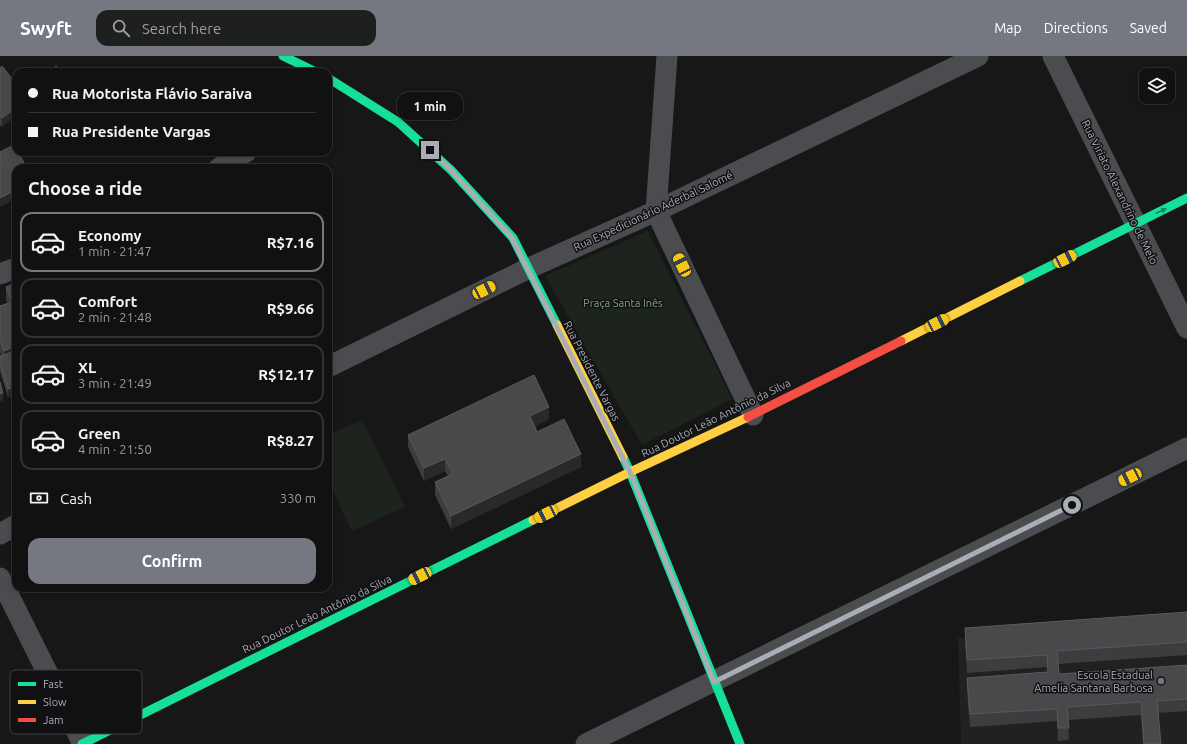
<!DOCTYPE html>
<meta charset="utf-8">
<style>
body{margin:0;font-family:Ubuntu,sans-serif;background:#1e1f1f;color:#f1f3f6;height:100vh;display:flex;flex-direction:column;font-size:15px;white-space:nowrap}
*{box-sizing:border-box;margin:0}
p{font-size:13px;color:#9c9d9f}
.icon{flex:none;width:22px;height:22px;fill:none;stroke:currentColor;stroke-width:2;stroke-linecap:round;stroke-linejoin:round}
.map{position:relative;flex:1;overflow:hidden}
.sheet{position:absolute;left:12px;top:108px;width:320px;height:428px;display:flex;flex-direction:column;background:#111;border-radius:12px;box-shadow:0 2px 6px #0003,0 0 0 1px #303131}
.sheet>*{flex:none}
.banner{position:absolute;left:12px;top:12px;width:320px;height:88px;border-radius:12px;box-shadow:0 2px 6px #0003,0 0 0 1px #303131;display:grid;align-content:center;height:88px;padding:0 16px;background:#111}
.fabs{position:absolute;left:1139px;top:12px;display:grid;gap:8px}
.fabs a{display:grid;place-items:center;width:36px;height:36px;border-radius:8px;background:#111;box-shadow:0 2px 6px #0003,0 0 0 1px #303131;font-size:20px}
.end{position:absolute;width:18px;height:18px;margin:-9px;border:5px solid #a8adb8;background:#111;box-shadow:0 0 0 2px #111}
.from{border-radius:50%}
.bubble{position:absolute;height:28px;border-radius:12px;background:#111;box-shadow:0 2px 6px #0003,0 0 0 1px #303131;font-size:13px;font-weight:700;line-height:28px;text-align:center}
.car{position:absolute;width:12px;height:24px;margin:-12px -6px;border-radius:5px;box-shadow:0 0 3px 1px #0007;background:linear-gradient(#f5c518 24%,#345 0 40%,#f5c518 0 76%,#345 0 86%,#f5c518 0)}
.banner b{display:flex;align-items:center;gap:14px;height:38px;font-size:15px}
.banner b+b{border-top:1px solid #303131}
.banner i{width:10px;height:10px;background:#f1f3f6}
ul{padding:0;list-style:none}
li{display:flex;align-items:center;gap:12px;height:60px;margin:0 8px 6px;padding:0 8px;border:2px solid #303131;border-radius:12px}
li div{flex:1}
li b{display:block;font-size:15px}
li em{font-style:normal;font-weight:700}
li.current{border-color:#757880}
li>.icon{width:36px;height:36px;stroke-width:1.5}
h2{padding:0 16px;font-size:18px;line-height:48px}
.pay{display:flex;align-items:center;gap:10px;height:44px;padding:0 16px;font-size:15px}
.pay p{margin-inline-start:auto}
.button{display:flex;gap:8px;margin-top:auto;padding:8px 16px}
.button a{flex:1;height:46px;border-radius:12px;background:#757880;color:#fff;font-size:16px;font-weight:700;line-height:46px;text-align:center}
header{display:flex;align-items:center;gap:24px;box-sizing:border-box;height:56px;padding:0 20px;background:#757880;color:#fff}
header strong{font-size:19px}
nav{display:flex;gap:22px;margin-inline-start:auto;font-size:14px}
.search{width:280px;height:36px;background:#1e1f1f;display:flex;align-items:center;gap:10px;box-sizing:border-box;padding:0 14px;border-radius:12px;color:#9c9d9f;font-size:15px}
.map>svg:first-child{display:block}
</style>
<header>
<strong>Swyft</strong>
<div class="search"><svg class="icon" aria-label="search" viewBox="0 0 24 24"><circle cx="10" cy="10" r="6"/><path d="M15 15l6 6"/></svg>Search here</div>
<nav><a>Map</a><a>Directions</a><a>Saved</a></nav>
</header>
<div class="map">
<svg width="1187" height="688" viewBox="0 0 1187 688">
<rect width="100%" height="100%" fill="#171717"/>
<!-- built -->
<path fill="#212123" d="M1187,559V688H961L958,582Z"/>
<!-- green -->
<g fill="#1d241e">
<path d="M648,175L732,343L642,389L545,220Z"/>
<path d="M362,364L405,451L352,475L328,425V379Z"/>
</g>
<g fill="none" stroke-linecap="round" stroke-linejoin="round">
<!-- street -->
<g stroke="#4b4c50" stroke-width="21">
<path d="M667,0L656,155L753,359"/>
<path d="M1053,0L1187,272"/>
<path d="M219,112L246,96"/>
<path d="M0,218L16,212"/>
<path d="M328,311L527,213L656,155L978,0"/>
<path d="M0,478L16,469"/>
<path d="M0,522L83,688"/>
<path d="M586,688L1187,392"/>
</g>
<!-- fast -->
<g stroke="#16e098" stroke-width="9">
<path d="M283,0L316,16"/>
<path d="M328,22L398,66L451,114L513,182L557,269"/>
<path d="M1020,225L1187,142"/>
<path d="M623,401L630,416L740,688"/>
<path d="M82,688L533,464"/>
</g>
<!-- slow -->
<g stroke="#ffcf43" stroke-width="9">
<path d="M557,269L623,401"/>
<path d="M901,285L1020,225"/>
<path d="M533,464L630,416L748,361"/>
</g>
<!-- jam -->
<path stroke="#f24e42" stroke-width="9" d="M748,361L901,285"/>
</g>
<!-- wall -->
<g fill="#3d3d3f">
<path d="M2,10V71L0,69V12Z"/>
<path d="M16,227V339L8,341L0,316V300L1,299L0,296V250L8,247L6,244V231Z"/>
<path d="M549,363L535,370L537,376L581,411L451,473L435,439V426L448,420L445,415L424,425L408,391V379Z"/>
<path d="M1187,556V599L1058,608L1059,618L1187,609V655L1158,657L1161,688H1143L1141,659L1068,664L1069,684L1058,685L1057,665L970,671L967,635V622L1047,616V611L967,617L965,584V572Z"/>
</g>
<!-- shaded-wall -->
<g fill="#29292a">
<path d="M16,52V60L2,71V62Z"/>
<path d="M16,134V142L0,151V142Z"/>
<path d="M16,290V303L4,307V295Z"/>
<path d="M16,330V339L8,341V333Z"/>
<path d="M3,337V345L0,346V338Z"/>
<path d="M549,351V363L530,373V360Z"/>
<path d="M581,398V411L451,473V460Z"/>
<path d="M445,403V415L424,425V412Z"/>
</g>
<!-- building -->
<g fill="#49494c" stroke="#58595d">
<path d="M2,10L16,28V52L2,62L0,60V12Z"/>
<path d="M56,10L61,16H51Z"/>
<path d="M14,89L16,92V96H18L27,112H16V134L0,142V96Z"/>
<path d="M16,227V290L4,295L0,283V250L12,246L6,231Z"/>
<path d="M16,295V330L8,333L0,307V300Z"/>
<path d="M534,319L549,351L530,360L537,376L564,363L581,398L451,460L435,426L453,418L445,403L424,412L408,379Z"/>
<path d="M0,326L3,337L0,338Z"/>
<path d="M1187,556V586L1057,595L1059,618L1187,609V643L1157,645L1161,688H1144L1141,646L1067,651L1069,672H1058L1057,653L970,658L967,622L1048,616L1047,599L967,604L965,572Z"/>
</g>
<!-- one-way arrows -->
<defs><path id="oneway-solid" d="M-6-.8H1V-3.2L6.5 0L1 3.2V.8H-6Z"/></defs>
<use fill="#14835c" href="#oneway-solid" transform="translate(1161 155) rotate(-26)"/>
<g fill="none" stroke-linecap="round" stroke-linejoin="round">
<!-- route -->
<path stroke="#a8adb8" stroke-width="5" d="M430,94L451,114L512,182L630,416L714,626L1072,449"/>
</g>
<!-- markers -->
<circle fill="#757880" stroke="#111113" stroke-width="1.5" cx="1161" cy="625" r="4"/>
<g text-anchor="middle" stroke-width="3" stroke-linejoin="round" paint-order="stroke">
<!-- street labels -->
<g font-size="11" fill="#a8adb8" stroke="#111113">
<text transform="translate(1120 136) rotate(64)" y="4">Rua Viriato Alexandrino de Melo</text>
<text transform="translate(653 155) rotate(-25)" y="4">Rua Expedicionário Aderbal Salomé</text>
<text transform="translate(592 315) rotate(63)" y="4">Rua Presidente Vargas</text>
<text transform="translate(716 362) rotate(-26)" y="4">Rua Doutor Leão Antônio da Silva</text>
<text transform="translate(317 558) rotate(-26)" y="4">Rua Doutor Leão Antônio da Silva</text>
</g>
<!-- park labels -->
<g font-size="11" fill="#7fa381" stroke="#111113">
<text x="623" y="251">Praça Santa Inês</text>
</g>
<!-- poi labels -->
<g font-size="11" fill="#a8adb8" stroke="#111113" text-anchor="end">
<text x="1153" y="623">Escola Estadual<tspan x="1153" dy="13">Amelia Santana Barbosa</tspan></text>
</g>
</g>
<!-- legend -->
<rect x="10" y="614" width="132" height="64" rx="6" fill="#111113" stroke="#3e4045" stroke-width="1"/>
<rect x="18" y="626" width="18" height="4" fill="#16e098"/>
<rect x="18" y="644" width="18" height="4" fill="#ffcf43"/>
<rect x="18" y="662" width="18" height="4" fill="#f24e42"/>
<g font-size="11" fill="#a8adb8">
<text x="43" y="632">Fast</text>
<text x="43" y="650">Slow</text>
<text x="43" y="668">Jam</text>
</g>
</svg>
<div class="fabs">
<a><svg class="icon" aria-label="layers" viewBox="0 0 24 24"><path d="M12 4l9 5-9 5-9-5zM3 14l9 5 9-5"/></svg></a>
</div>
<i class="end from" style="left:1072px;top:449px"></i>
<i class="end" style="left:430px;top:94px"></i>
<div class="bubble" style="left:397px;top:36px;width:66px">1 min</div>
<i class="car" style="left:1065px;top:203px;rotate:63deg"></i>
<i class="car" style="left:682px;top:209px;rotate:334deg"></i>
<i class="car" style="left:484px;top:234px;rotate:63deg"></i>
<i class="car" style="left:937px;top:267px;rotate:63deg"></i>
<i class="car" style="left:1130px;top:421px;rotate:244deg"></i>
<i class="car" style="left:546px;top:458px;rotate:244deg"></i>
<i class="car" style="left:420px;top:520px;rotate:243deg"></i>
<div class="banner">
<b><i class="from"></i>Rua Motorista Flávio Saraiva</b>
<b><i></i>Rua Presidente Vargas</b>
</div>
<section class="sheet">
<h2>Choose a ride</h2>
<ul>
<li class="current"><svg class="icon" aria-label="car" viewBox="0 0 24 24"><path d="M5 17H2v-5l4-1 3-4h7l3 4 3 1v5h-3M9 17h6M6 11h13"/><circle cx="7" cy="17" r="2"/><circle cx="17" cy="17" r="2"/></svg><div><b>Economy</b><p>1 min · 21:47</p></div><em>R$7.16</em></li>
<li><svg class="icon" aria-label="car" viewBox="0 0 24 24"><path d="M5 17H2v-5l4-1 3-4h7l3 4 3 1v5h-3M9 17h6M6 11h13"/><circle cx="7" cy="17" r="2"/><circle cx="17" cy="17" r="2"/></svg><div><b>Comfort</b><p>2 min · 21:48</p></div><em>R$9.66</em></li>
<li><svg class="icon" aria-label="car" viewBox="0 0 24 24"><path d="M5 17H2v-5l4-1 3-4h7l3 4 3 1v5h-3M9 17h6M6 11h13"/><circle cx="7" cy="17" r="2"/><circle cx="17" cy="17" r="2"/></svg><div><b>XL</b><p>3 min · 21:49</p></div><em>R$12.17</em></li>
<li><svg class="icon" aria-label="car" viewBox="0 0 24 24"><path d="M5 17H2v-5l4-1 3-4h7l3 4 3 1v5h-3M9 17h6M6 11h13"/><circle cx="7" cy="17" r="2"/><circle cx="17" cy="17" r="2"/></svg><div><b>Green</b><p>4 min · 21:50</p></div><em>R$8.27</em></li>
</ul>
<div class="pay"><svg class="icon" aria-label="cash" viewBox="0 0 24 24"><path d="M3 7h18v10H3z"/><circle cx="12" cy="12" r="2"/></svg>Cash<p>330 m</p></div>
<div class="button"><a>Confirm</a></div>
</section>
</div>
